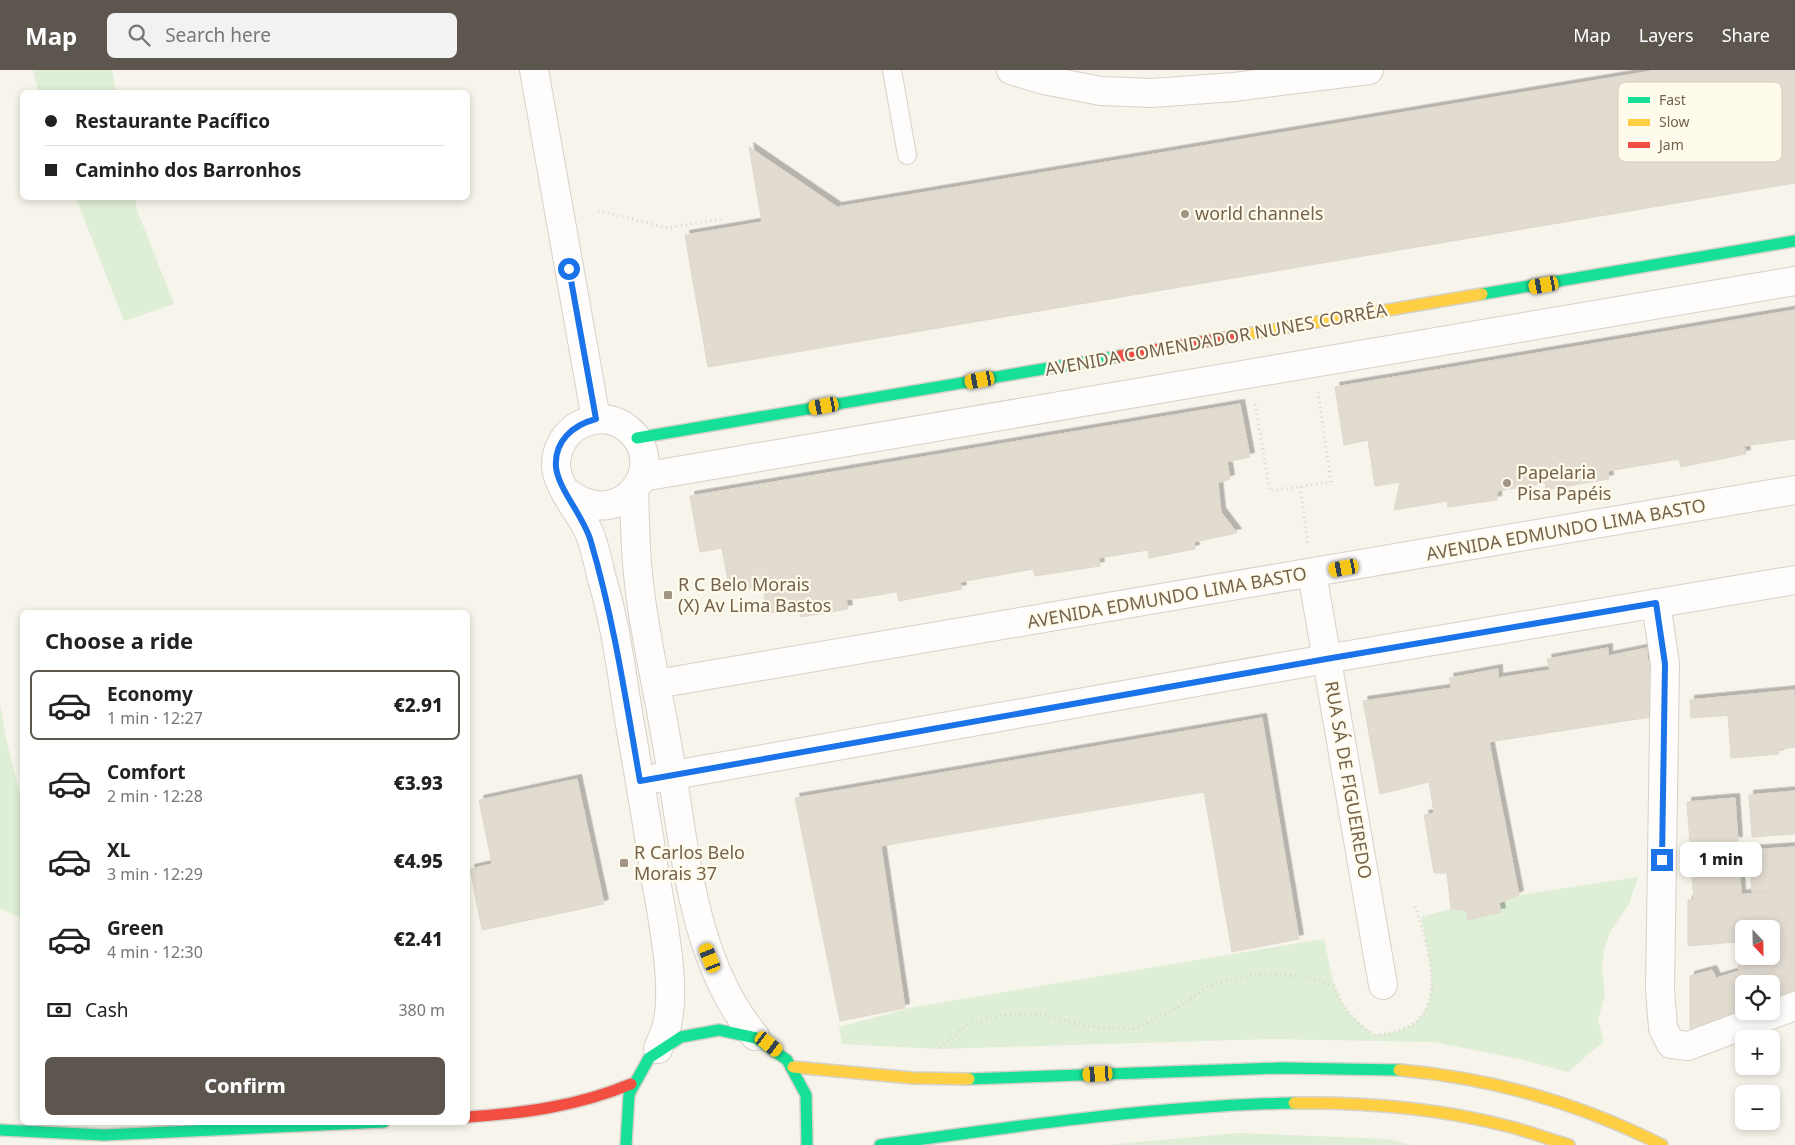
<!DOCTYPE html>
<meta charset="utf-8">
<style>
body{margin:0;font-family:"Noto Sans",sans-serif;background:#f2f2f2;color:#222;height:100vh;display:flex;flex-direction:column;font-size:19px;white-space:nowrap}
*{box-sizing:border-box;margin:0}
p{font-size:16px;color:#767676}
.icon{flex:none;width:28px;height:28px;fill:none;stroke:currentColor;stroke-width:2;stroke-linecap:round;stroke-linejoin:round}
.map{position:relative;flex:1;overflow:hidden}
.drawer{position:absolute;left:20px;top:540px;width:450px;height:515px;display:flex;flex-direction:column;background:#fff;border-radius:8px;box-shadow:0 2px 8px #0003}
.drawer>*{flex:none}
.banner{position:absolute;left:20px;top:20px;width:450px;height:110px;border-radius:8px;box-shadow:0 2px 8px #0003;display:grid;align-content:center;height:110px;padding:0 25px;background:#fff}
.needle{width:32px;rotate:158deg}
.tools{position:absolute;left:1735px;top:850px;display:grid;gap:10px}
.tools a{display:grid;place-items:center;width:45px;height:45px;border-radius:8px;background:#fff;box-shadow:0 2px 8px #0003;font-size:25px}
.end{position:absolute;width:22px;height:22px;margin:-11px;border:6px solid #1a73e8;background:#fff;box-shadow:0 0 0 2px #fff}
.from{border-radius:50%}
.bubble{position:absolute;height:35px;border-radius:8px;background:#fff;box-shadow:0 2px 8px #0003;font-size:16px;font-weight:800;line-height:35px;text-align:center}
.car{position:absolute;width:15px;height:30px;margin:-15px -8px;border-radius:6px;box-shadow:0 0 4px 1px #0007;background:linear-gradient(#f5c518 24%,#345 0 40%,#f5c518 0 76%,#345 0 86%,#f5c518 0)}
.banner b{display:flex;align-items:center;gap:18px;height:48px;font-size:19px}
.banner b+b{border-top:1px solid #e0e0e0}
.banner i{width:12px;height:12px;background:#222}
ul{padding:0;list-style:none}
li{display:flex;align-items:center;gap:15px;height:70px;margin:0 10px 8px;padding:0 15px;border:2px solid transparent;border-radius:8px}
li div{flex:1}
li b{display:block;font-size:19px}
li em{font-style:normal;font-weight:800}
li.current{border-color:#5c564e}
li>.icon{width:45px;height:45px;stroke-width:1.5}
h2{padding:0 25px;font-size:22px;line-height:60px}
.pay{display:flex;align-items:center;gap:12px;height:55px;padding:0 25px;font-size:19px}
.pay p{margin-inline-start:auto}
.cta{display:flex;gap:10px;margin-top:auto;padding:10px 25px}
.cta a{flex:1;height:58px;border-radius:8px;background:#5c564e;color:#fff;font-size:20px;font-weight:800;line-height:58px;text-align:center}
header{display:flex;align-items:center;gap:30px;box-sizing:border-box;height:70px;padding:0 25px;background:#5c564e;color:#fff}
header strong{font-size:24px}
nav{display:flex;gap:28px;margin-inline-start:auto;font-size:18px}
.search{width:350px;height:45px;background:#f2f2f2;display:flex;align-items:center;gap:12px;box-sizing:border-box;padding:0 18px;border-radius:8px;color:#767676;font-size:19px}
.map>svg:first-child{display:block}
</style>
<header>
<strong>Map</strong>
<div class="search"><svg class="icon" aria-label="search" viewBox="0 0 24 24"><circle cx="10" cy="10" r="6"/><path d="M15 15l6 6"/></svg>Search here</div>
<nav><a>Map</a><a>Layers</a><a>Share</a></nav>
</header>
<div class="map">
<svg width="1795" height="1075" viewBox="0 0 1795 1075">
<defs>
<filter id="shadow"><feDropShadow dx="4.5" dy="-4.5" stdDeviation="0" flood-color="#0004"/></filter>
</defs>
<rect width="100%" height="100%" fill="#f7f4eb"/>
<!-- green -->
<g fill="#dfeed6">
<path d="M33,0H112L116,22H39Z"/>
<path d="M76,128H135L137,140L174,234L124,251Z"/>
<path d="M0,634L6,668L22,732V849L0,838Z"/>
<path d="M1638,807L1629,834L1610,862L1604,880L1602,896L1605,926L1598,950L1604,971L1568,1002L1520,989L1433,972L1270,969L939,979L842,974L839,957L914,937L1324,869C1334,915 1333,935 1374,965C1451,960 1432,901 1421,847L1451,839L1466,840L1468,850L1500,842L1499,833L1519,825Z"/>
<path d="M1239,1063L1387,1069L1412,1075H1106Z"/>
</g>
<!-- building -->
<g fill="#e1dbd0" stroke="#e0d8cd" fill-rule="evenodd" filter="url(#shadow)">
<path d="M1658,0H1795V113L708,297L685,165L762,152L749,77L837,137Z"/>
<path d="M1795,240V369L1744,376L1746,384L1681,397L1679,389L1608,401L1609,409L1545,420L1546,413L1497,421V430L1448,437L1447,431L1394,440L1400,412L1375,416L1368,370L1344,375L1335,317Z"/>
<path d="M1240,334L1250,387L1227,392L1230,409L1218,413L1221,442L1237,463L1194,472L1195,479L1149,488L1148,480L1099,488L1100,496L1035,506L1033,499L960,512L962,519L899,531L897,522L846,530L848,539L801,547L799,538L764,544L765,515L730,522L722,478L700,482L690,426Z"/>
<path d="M1608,578V586L1647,578V590L1656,587L1657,646L1489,672L1519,825L1499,833L1501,842L1468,850L1466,840L1451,839L1447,803H1434L1424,745L1434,743L1429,712L1380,724L1363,631L1452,618L1449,608L1498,599V608L1550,600L1547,589Z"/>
<path d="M1794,620L1795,677L1779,679L1777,642L1691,648L1690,630Z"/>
<path d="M1777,642L1779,684L1731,688L1728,645Z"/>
<path d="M1262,648L1299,869L1232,882L1204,722L881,776L905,938L840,951L795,728Z"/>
<path d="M577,709L604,834L482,860L470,799L492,794L479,730Z"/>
<path d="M1795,721V764L1752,767L1749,725Z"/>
<path d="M1735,728L1738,771L1690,774L1687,732Z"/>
<path d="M1795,777V819L1752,822L1749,780Z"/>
<path d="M1739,781L1741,824L1694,830L1690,785Z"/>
<path d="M1795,819V901L1788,883L1739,901L1737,872L1688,876V830ZM1744,859H1771V886H1744Z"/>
<path d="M1788,883L1795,901V925L1771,936V914H1744V916L1739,901Z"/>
<path d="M1712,900L1716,908L1739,901L1744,916V941L1690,967V906Z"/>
</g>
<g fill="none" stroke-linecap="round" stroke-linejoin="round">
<!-- lane casing -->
<g stroke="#d6d1c9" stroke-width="20">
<path id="lane" d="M892,0L907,85"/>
</g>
<!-- street casing -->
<g stroke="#d6d1c9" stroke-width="30">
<g id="street">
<path d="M534,0L596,349"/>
<path d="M1011,0L1044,10L1101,21L1152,23L1234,17L1369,0"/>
<path d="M642,407L1795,211"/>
<path d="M634,421C635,445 635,469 637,493C642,556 658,618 668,680C685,774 691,890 755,966"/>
<path d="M567,422C622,465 671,394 628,359C599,335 555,358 556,396C557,416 579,442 588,460C595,475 598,493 602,509C617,558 622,610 631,660C639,706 647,752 654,799C661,842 677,913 667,955C665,963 661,971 658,979"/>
<path d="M1312,503L1383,915"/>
<path d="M1656,533L1665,594L1660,919L1663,958L1671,974L1688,976L1795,936"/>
<path d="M656,614L1795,420"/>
<path d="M640,711L1326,589L1795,510"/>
</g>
</g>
<!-- fast casing -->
<g stroke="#d6d1c9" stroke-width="14">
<g id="fast">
<path d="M1482,224L1795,171"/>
<path d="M637,368L1120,286"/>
<path d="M969,1009L1281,998L1399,1000"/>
<path d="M0,1060L104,1065L384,1052"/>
<path d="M626,1075L629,1024L649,988L681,967L719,960L756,968L787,990L806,1025L807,1075"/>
<path d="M880,1075C1017,1056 1155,1036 1294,1033"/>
</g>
</g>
<!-- slow casing -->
<g stroke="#d6d1c9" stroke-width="14">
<g id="slow">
<path d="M1241,265L1482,224"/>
<path d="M793,997L913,1008L969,1009"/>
<path d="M1399,1000C1492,1008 1579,1033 1662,1075"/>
<path d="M1294,1033C1365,1032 1438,1038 1507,1056C1528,1061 1548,1069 1569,1075"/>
</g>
</g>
<!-- jam casing -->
<g stroke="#d6d1c9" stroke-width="14">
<g id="jam">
<path d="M1120,286L1241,265"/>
<path d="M468,1047C525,1043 578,1036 631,1014"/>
</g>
</g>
<!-- path -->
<g stroke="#dad4ce" stroke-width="3" stroke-dasharray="1 4" stroke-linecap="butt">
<path d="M598,141L668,158L720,149L723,158"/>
<path d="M1255,334L1270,421L1331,412L1318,322"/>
<path d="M1300,417L1308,473"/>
<path d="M940,978L967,955L1002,945L1043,944L1084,956L1133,959L1172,941L1209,916L1254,904L1305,906L1334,916C1344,940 1353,950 1374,965C1456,959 1432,890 1415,836"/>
</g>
<!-- lane -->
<use href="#lane" stroke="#fefdfc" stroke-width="18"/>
<!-- street -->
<use href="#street" stroke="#fefdfc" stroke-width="28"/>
<!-- fast -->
<use href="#fast" stroke="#16e098" stroke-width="11"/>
<!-- slow -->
<use href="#slow" stroke="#ffcf43" stroke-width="11"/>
<!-- jam -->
<use href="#jam" stroke="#f24e42" stroke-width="11"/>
</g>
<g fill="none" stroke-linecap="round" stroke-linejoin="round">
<!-- route -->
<path stroke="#1a73e8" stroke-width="6" d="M569,199L596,349C573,355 554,371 556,397C558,419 585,448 591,472C614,550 626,631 640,711L1326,589L1656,533L1665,594L1662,790"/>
</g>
<!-- markers -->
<g fill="#a29583" stroke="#fffbec" stroke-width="2">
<circle cx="1185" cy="144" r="5"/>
<circle cx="1507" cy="413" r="5"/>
<rect x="663" y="520" width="10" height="10" rx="2.5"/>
<rect x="619" y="788" width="10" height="10" rx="2.5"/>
</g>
<g text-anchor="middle" stroke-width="4.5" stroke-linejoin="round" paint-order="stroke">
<!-- poi labels -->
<g font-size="18" fill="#75624b" stroke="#fffbec" text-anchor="start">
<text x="1195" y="150">world channels</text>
<text x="1517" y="409">Papelaria<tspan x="1517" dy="21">Pisa Papéis</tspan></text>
<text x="678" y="521">R C Belo Morais<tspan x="678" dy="21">(X) Av Lima Bastos</tspan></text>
<text x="634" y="789">R Carlos Belo<tspan x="634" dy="21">Morais 37</tspan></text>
</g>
<!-- street labels -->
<g font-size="18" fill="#75624b" stroke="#fffbec">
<text transform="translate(1216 270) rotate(-10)" y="6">AVENIDA COMENDADOR NUNES CORRÊA</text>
<text transform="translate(1566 460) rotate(-10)" y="6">AVENIDA EDMUNDO LIMA BASTO</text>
<text transform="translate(1167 528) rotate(-10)" y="6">AVENIDA EDMUNDO LIMA BASTO</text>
<text transform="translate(1348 710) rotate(80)" y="6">RUA SÁ DE FIGUEIREDO</text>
</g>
</g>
<!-- legend -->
<rect x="1618" y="12" width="164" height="80" rx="8" fill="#fffbec" stroke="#d6cdbc" stroke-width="1"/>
<rect x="1628" y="27" width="22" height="6" fill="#16e098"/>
<rect x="1628" y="49" width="22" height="7" fill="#ffcf43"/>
<rect x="1628" y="72" width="22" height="6" fill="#f24e42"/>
<g font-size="14" fill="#75624b">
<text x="1659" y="35">Fast</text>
<text x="1659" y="57">Slow</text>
<text x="1659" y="80">Jam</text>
</g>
</svg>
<div class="tools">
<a><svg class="needle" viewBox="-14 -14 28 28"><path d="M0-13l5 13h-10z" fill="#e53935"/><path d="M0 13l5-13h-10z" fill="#767676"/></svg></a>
<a><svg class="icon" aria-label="locate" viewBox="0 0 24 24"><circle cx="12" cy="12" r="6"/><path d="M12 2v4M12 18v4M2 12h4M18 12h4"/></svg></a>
<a>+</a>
<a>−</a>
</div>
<i class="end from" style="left:569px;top:199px"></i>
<i class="end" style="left:1662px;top:790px"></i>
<div class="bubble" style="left:1680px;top:772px;width:82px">1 min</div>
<i class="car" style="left:1544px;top:215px;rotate:260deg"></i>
<i class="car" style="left:980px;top:310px;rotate:260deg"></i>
<i class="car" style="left:824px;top:336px;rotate:260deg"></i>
<i class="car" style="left:1344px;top:498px;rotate:260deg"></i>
<i class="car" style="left:710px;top:888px;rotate:338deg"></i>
<i class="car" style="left:769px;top:974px;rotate:128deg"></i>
<i class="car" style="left:1098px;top:1004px;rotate:267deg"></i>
<div class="banner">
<b><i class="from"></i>Restaurante Pacífico</b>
<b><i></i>Caminho dos Barronhos</b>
</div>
<section class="drawer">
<h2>Choose a ride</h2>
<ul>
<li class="current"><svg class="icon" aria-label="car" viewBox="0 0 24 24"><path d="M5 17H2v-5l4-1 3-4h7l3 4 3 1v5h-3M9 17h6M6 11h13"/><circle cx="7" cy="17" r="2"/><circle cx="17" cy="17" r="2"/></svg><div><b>Economy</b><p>1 min · 12:27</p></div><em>€2.91</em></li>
<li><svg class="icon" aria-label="car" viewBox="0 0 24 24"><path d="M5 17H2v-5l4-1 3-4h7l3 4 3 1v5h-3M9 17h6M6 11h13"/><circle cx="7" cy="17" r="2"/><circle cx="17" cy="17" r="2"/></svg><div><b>Comfort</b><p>2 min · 12:28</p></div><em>€3.93</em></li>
<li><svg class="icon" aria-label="car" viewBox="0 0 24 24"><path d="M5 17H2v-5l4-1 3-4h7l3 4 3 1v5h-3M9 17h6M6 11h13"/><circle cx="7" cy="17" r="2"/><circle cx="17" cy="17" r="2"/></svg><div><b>XL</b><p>3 min · 12:29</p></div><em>€4.95</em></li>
<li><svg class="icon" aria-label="car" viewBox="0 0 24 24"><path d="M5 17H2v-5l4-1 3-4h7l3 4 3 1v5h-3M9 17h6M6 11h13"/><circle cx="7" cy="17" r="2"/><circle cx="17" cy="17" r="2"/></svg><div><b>Green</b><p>4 min · 12:30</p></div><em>€2.41</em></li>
</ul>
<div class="pay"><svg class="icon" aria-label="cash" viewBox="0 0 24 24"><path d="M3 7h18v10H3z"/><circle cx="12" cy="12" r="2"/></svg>Cash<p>380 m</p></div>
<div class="cta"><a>Confirm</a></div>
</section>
</div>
